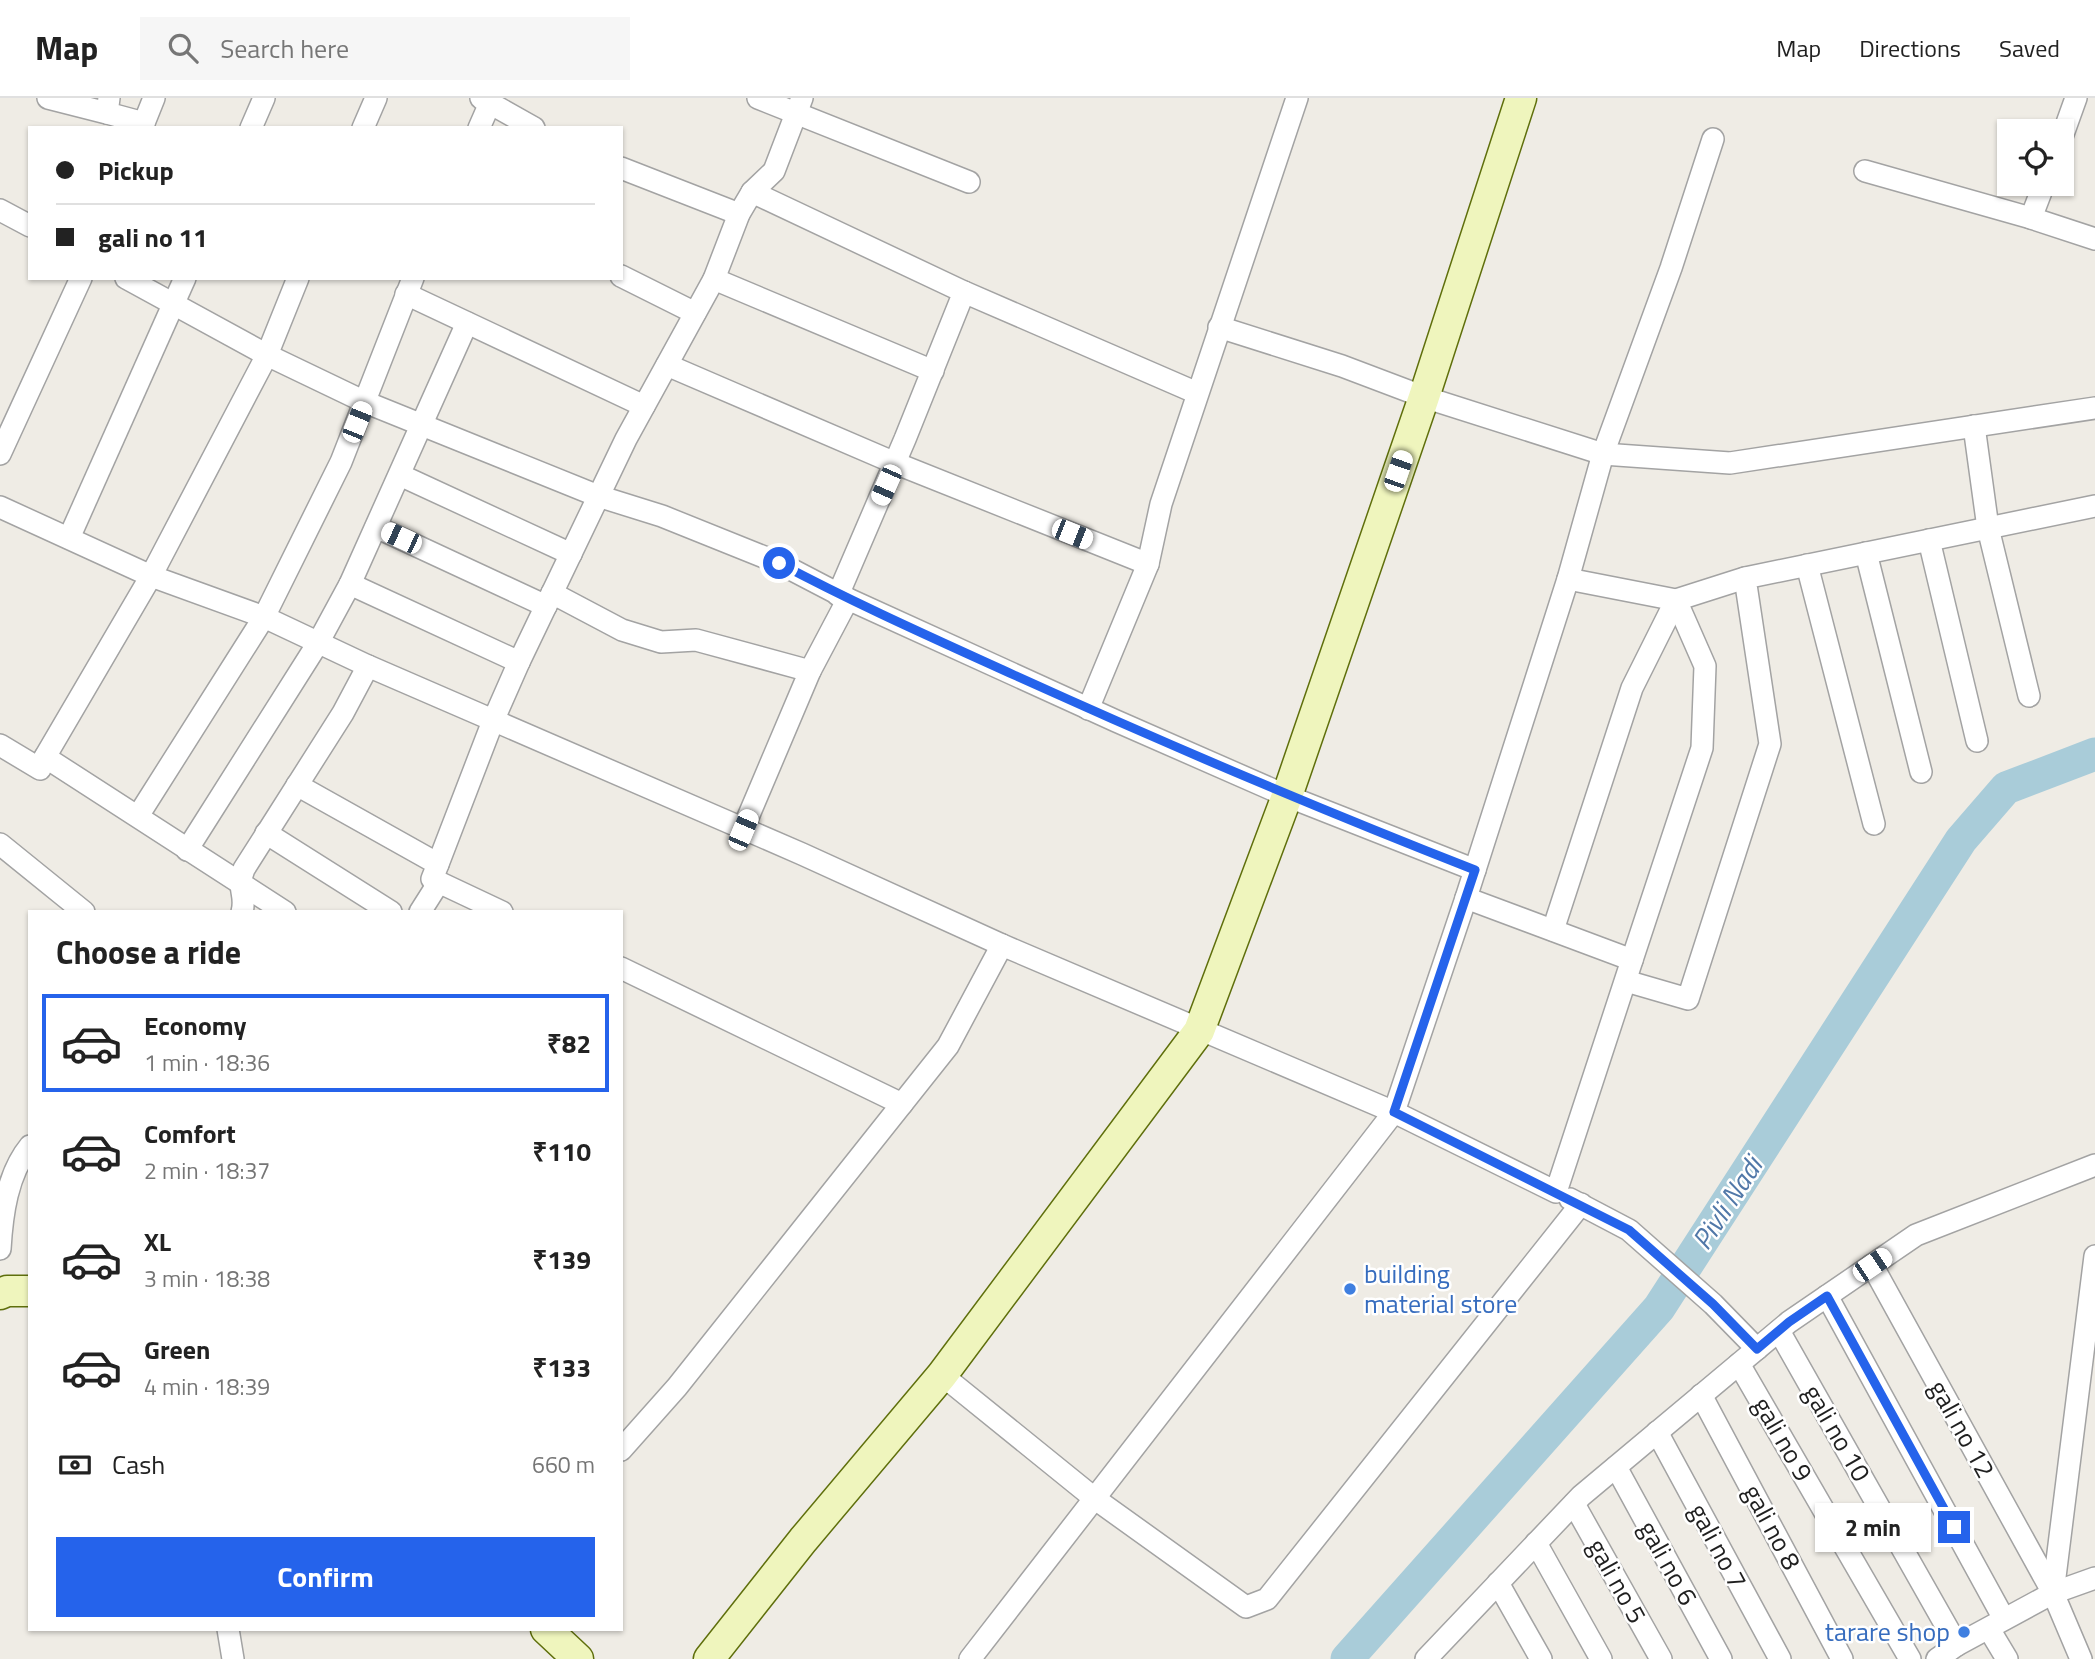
<!DOCTYPE html>
<meta charset="utf-8">
<style>
body{margin:0;font-family:"Titillium Web",sans-serif;background:#f6f6f6;color:#222;height:100vh;display:flex;flex-direction:column;font-size:26px;white-space:nowrap}
*{box-sizing:border-box;margin:0}
p{font-size:23px;color:#767676}
.icon{flex:none;width:38px;height:38px;fill:none;stroke:currentColor;stroke-width:2;stroke-linecap:round;stroke-linejoin:round}
.map{position:relative;flex:1;overflow:hidden}
.sheet{position:absolute;left:28px;top:812px;width:595px;height:721px;display:flex;flex-direction:column;background:#fff;border-radius:0px;box-shadow:0 2px 5px #0004}
.sheet>*{flex:none}
.hud{position:absolute;left:28px;top:28px;width:595px;height:154px;border-radius:0px;box-shadow:0 2px 5px #0004;display:grid;align-content:center;height:154px;padding:0 28px;background:#fff}
.buttons{position:absolute;left:1997px;top:21px;display:grid;gap:14px}
.buttons a{display:grid;place-items:center;width:77px;height:77px;border-radius:0px;background:#fff;box-shadow:0 2px 5px #0004;font-size:35px}
.end{position:absolute;width:32px;height:32px;margin:-16px;border:9px solid #2563eb;background:#fff;box-shadow:0 0 0 4px #fff}
.from{border-radius:50%}
.bubble{position:absolute;height:49px;border-radius:0px;background:#fff;box-shadow:0 2px 5px #0004;font-size:23px;font-weight:700;line-height:49px;text-align:center}
.car{position:absolute;width:21px;height:42px;margin:-21px -10px;border-radius:9px;box-shadow:0 0 5px 2px #0007;background:linear-gradient(#fff 24%,#345 0 40%,#fff 0 76%,#345 0 86%,#fff 0)}
.hud b{display:flex;align-items:center;gap:24px;height:66px;font-size:26px}
.hud b+b{border-top:2px solid #e0e0e0}
.hud i{width:18px;height:18px;background:#222}
ul{padding:0;list-style:none}
li{display:flex;align-items:center;gap:21px;height:98px;margin:0 14px 10px;padding:0 14px;border:4px solid transparent;border-radius:0px}
li div{flex:1}
li b{display:block;font-size:26px}
li em{font-style:normal;font-weight:700}
li.on{border-color:#2563eb}
li>.icon{width:63px;height:63px;stroke-width:1.5}
h2{padding:0 28px;font-size:32px;line-height:84px}
.pay{display:flex;align-items:center;gap:18px;height:77px;padding:0 28px;font-size:26px}
.pay p{margin-inline-start:auto}
.action{display:flex;gap:14px;margin-top:auto;padding:14px 28px}
.action a{flex:1;height:80px;border-radius:0px;background:#2563eb;color:#fff;font-size:28px;font-weight:700;line-height:80px;text-align:center}
header{display:flex;align-items:center;gap:42px;box-sizing:border-box;height:98px;padding:0 35px;background:#fff;border-bottom:2px solid #e0e0e0}
header strong{font-size:33px}
nav{display:flex;gap:38px;margin-inline-start:auto;font-size:24px}
.search{width:490px;height:63px;background:#f6f6f6;display:flex;align-items:center;gap:18px;box-sizing:border-box;padding:0 24px;border-radius:0px;color:#767676;font-size:26px}
.map>svg:first-child{display:block}
</style>
<header>
<strong>Map</strong>
<div class="search"><svg class="icon" aria-label="search" viewBox="0 0 24 24"><circle cx="10" cy="10" r="6"/><path d="M15 15l6 6"/></svg>Search here</div>
<nav><a>Map</a><a>Directions</a><a>Saved</a></nav>
</header>
<div class="map">
<svg width="2095" height="1561" viewBox="0 0 2095 1561">
<rect width="100%" height="100%" fill="#efece5"/>
<g fill="none" stroke-linecap="round" stroke-linejoin="round">
<!-- river -->
<path stroke="#a9ccd9" stroke-width="33" d="M1347,1561L1659,1210L1961,742L2006,690L2095,656"/>
<!-- street casing -->
<g stroke="#a3a3a3" stroke-width="24">
<g id="street">
<path d="M48,0L107,15"/>
<path d="M109,0L107,15L144,25"/>
<path d="M481,0L534,30"/>
<path d="M758,0L969,84"/>
<path d="M142,30L154,0"/>
<path d="M251,30L264,0"/>
<path d="M363,30L376,0"/>
<path d="M479,30L490,5"/>
<path d="M2062,39L2076,0"/>
<path d="M621,70L739,116"/>
<path d="M1865,73L2031,120L2095,141"/>
<path d="M752,94L964,194L905,341L838,497"/>
<path d="M0,112L30,128"/>
<path d="M2031,120L2044,86"/>
<path d="M621,178L695,215"/>
<path d="M126,180L267,257L365,304L598,398L662,418L779,465L848,501L810,573"/>
<path d="M714,181L933,273"/>
<path d="M964,194L1197,295"/>
<path d="M406,196L644,308"/>
<path d="M1219,229L1342,268L1424,299L1603,356L1730,365L2095,310"/>
<path d="M667,267L895,365L1148,466"/>
<path d="M1974,328L1988,430L2029,598"/>
<path d="M0,356L81,180"/>
<path d="M400,377L571,456"/>
<path d="M0,409L151,478L264,519L368,568"/>
<path d="M376,429L546,508"/>
<path d="M69,440L185,180"/>
<path d="M1929,442L1977,643"/>
<path d="M1866,455L1921,674"/>
<path d="M1807,467L1874,726"/>
<path d="M1568,481L1676,502L1745,480"/>
<path d="M350,486L519,564"/>
<path d="M552,495L622,532L661,544L696,542L810,573L743,731"/>
<path d="M848,501L1116,623L1287,698L1475,772"/>
<path d="M1088,611L1148,466L1161,406L1297,0"/>
<path d="M0,647L40,671L45,659"/>
<path d="M297,687L438,766"/>
<path d="M138,718L264,519L341,364L413,180"/>
<path d="M266,735L391,814"/>
<path d="M0,746L84,814"/>
<path d="M187,752L318,545L350,486L467,225"/>
<path d="M242,814C247,796 236,791 244,771L343,615L368,568L802,756L1002,847L1394,1014L1556,1094L1632,862L1466,800"/>
<path d="M285,814L45,659L151,478L267,257L298,180"/>
<path d="M420,814L439,784"/>
<path d="M502,814L432,781L438,766L493,623L519,564L626,341L714,181L739,116L752,94L774,73L802,0"/>
<path d="M1553,832L1632,590L1676,502"/>
<path d="M1632,862L1702,650L1705,568L1676,502"/>
<path d="M621,870L902,1006"/>
<path d="M1626,883L1688,901L1770,646L1745,480L2095,408"/>
<path d="M1570,1101L1629,1132L1713,1206L1757,1251"/>
<path d="M0,1151C2,1117 7,1076 30,1048"/>
<path d="M1872,1167L2053,1495L2081,1561"/>
<path d="M1827,1198L2004,1521"/>
<path d="M1779,1233L1957,1547"/>
<path d="M1739,1266L1910,1561"/>
<path d="M942,1277L1094,1400L1246,1509L1267,1501L1581,1106"/>
<path d="M1701,1297L1842,1561"/>
<path d="M1657,1334L1780,1561"/>
<path d="M621,1352L677,1289L948,948L1002,847"/>
<path d="M1616,1369L1721,1561"/>
<path d="M1574,1406L1661,1561"/>
<path d="M1536,1445L1601,1561"/>
<path d="M1498,1485L1541,1561"/>
<path d="M2053,1495L2095,1158"/>
<path d="M228,1531L233,1561"/>
<path d="M1989,1531L2007,1561"/>
<path d="M970,1561L1394,1014L1466,800L1568,481L1603,356L1671,170L1713,41"/>
<path d="M1426,1561L1581,1398L1789,1224L1916,1137L2095,1067"/>
<path d="M1937,1561L1957,1547L2053,1495L2095,1480"/>
</g>
</g>
<!-- secondary casing -->
<g stroke="#5f6f0c" stroke-width="33">
<g id="secondary">
<path d="M0,1196L7,1193H30"/>
<path d="M546,1531L578,1561"/>
<path d="M709,1561L803,1442L942,1277L1199,933L1287,698L1424,299L1521,0"/>
</g>
</g>
<!-- street -->
<use href="#street" stroke="#fff" stroke-width="21"/>
<!-- secondary -->
<use href="#secondary" stroke="#eff5bd" stroke-width="30"/>
</g>
<g fill="none" stroke-linecap="round" stroke-linejoin="round">
<!-- route -->
<path stroke="#2563eb" stroke-width="9" d="M779,465C856,506 935,541 1014,577C1166,646 1319,711 1475,772L1394,1014L1629,1132L1713,1206L1757,1251L1789,1224L1827,1198L1954,1429"/>
</g>
<!-- markers -->
<g fill="#3f7fe0" stroke="#fff" stroke-width="2.5">
<circle cx="1350" cy="1191" r="7"/>
<circle cx="1964" cy="1534" r="7"/>
</g>
<g text-anchor="middle" stroke-width="5" stroke-linejoin="round" paint-order="stroke">
<!-- shop labels -->
<g font-size="26" fill="#366cbe" stroke="#fff" text-anchor="start">
<text x="1364" y="1185">building<tspan x="1364" dy="30">material store</tspan></text>
<text x="1950" y="1543" text-anchor="end">tarare shop</text>
</g>
<!-- street labels -->
<g font-size="26" fill="#1f1f1f" stroke="#fff">
<text transform="translate(1962 1331) rotate(61)" y="9">gali no 12</text>
<text transform="translate(1837 1335) rotate(60)" y="9">gali no 10</text>
<text transform="translate(1783 1341) rotate(60)" y="9">gali no 9</text>
<text transform="translate(1772 1429) rotate(62)" y="9">gali no 8</text>
<text transform="translate(1718 1448) rotate(62)" y="9">gali no 7</text>
<text transform="translate(1668 1465) rotate(61)" y="9">gali no 6</text>
<text transform="translate(1617 1483) rotate(61)" y="9">gali no 5</text>
</g>
<!-- water labels -->
<g font-size="28" font-style="italic" fill="#5178a8" stroke="#fff">
<text transform="translate(1727 1105) rotate(-57)" y="10">Pivli Nadi</text>
</g>
</g>
</svg>
<div class="buttons">
<a><svg class="icon" aria-label="locate" viewBox="0 0 24 24"><circle cx="12" cy="12" r="6"/><path d="M12 2v4M12 18v4M2 12h4M18 12h4"/></svg></a>
</div>
<i class="end from" style="left:779px;top:465px"></i>
<i class="end" style="left:1954px;top:1429px"></i>
<div class="bubble" style="left:1815px;top:1405px;width:116px">2 min</div>
<i class="car" style="left:357px;top:324px;rotate:22deg"></i>
<i class="car" style="left:1398px;top:373px;rotate:19deg"></i>
<i class="car" style="left:886px;top:387px;rotate:204deg"></i>
<i class="car" style="left:1072px;top:436px;rotate:112deg"></i>
<i class="car" style="left:401px;top:440px;rotate:295deg"></i>
<i class="car" style="left:743px;top:732px;rotate:23deg"></i>
<i class="car" style="left:1872px;top:1167px;rotate:56deg"></i>
<div class="hud">
<b><i class="from"></i>Pickup</b>
<b><i></i>gali no 11</b>
</div>
<section class="sheet">
<h2>Choose a ride</h2>
<ul>
<li class="on"><svg class="icon" aria-label="car" viewBox="0 0 24 24"><path d="M5 17H2v-5l4-1 3-4h7l3 4 3 1v5h-3M9 17h6M6 11h13"/><circle cx="7" cy="17" r="2"/><circle cx="17" cy="17" r="2"/></svg><div><b>Economy</b><p>1 min · 18:36</p></div><em>₹82</em></li>
<li><svg class="icon" aria-label="car" viewBox="0 0 24 24"><path d="M5 17H2v-5l4-1 3-4h7l3 4 3 1v5h-3M9 17h6M6 11h13"/><circle cx="7" cy="17" r="2"/><circle cx="17" cy="17" r="2"/></svg><div><b>Comfort</b><p>2 min · 18:37</p></div><em>₹110</em></li>
<li><svg class="icon" aria-label="car" viewBox="0 0 24 24"><path d="M5 17H2v-5l4-1 3-4h7l3 4 3 1v5h-3M9 17h6M6 11h13"/><circle cx="7" cy="17" r="2"/><circle cx="17" cy="17" r="2"/></svg><div><b>XL</b><p>3 min · 18:38</p></div><em>₹139</em></li>
<li><svg class="icon" aria-label="car" viewBox="0 0 24 24"><path d="M5 17H2v-5l4-1 3-4h7l3 4 3 1v5h-3M9 17h6M6 11h13"/><circle cx="7" cy="17" r="2"/><circle cx="17" cy="17" r="2"/></svg><div><b>Green</b><p>4 min · 18:39</p></div><em>₹133</em></li>
</ul>
<div class="pay"><svg class="icon" aria-label="cash" viewBox="0 0 24 24"><path d="M3 7h18v10H3z"/><circle cx="12" cy="12" r="2"/></svg>Cash<p>660 m</p></div>
<div class="action"><a>Confirm</a></div>
</section>
</div>
